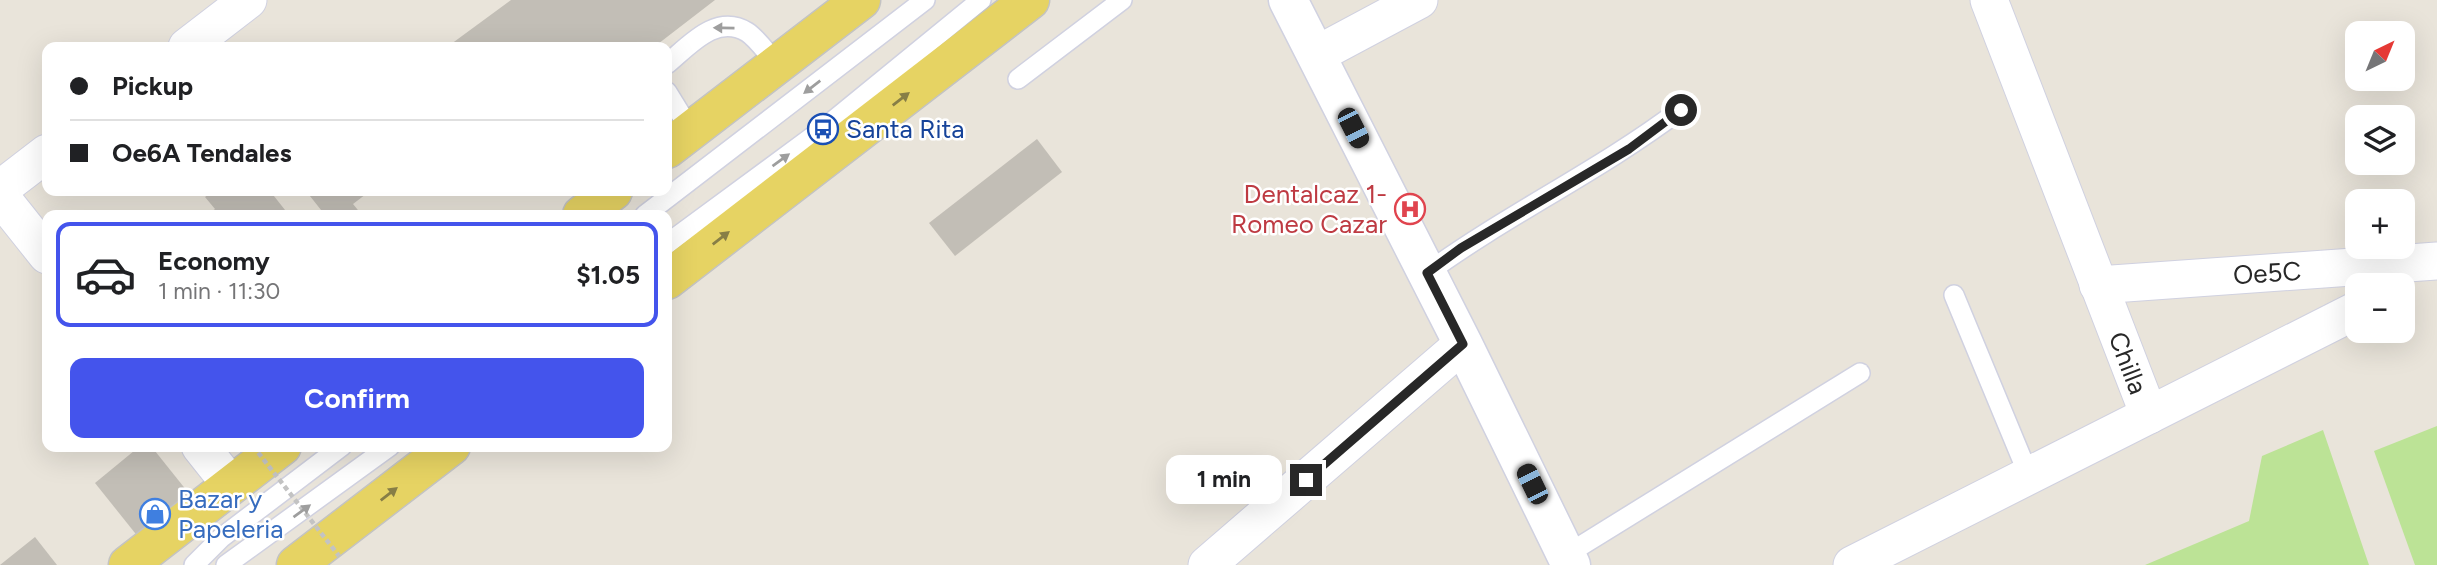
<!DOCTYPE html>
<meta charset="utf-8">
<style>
body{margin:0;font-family:Figtree,sans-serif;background:#f2f2f2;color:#202124;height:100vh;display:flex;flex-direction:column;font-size:26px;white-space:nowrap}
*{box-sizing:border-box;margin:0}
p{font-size:23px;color:#757577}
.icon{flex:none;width:38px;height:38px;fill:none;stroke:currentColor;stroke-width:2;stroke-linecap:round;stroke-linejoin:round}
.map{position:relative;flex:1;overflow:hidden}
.sheet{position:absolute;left:42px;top:210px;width:630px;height:242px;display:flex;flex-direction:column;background:#fff;border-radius:14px;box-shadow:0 7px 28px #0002}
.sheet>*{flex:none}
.guide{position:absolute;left:42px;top:42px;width:630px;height:154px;border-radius:14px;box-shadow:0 7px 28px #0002;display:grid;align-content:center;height:154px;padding:0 28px;background:#fff}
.needle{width:46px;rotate:43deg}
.buttons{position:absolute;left:2345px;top:21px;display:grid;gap:14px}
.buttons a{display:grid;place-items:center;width:70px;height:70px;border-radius:14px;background:#fff;box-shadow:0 7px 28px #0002;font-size:35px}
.end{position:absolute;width:32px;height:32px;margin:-16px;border:9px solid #282828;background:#fff;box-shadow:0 0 0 4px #fff}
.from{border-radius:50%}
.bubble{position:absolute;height:49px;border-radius:14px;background:#fff;box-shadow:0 7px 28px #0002;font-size:23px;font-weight:700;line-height:49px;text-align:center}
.car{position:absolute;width:21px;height:42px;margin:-21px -10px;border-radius:9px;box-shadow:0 0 5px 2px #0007;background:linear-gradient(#222 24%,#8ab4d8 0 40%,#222 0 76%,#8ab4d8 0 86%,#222 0)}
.guide b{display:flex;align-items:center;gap:24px;height:66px;font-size:26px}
.guide b+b{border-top:2px solid #e0e0e0}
.guide i{width:18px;height:18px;background:#202124}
ul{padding:12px 0 0;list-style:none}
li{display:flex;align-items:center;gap:21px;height:105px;margin:0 14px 10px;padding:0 14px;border:4px solid #e0e0e0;border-radius:14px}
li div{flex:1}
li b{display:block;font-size:26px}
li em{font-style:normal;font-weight:700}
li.current{border-color:#4454ec}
li>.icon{width:63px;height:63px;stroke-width:1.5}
.button{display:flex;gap:14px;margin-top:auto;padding:14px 28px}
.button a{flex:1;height:80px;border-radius:14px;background:#4454ec;color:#fff;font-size:28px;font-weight:700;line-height:80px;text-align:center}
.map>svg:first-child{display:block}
</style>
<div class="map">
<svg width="2437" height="565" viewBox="0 0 2437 565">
<rect width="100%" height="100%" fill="#e9e4da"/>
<!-- pitch -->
<g fill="#bce396">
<path d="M2437,426V565H2415L2374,451Z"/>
<path d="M2323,430L2369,565H2145L2249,521L2262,456Z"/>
</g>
<!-- building -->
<g fill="#c2beb6">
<path d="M511,0H715L654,47H579L575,43L570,47H447Z"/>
<path d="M1037,139L1062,172L955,256L929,223Z"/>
<path d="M213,191H270L289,215H207L215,209L205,197Z"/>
<path d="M306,191H370L353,204L362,215H325Z"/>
<path d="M140,446H151L191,496L139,538L95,483Z"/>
<path d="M35,537L57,565H0Z"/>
</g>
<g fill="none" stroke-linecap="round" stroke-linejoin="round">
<!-- service casing -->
<g stroke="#d0d1e0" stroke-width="22">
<g id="service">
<path d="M667,64C689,46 716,13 747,32C758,39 768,55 777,64"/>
<path d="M1018,79L1122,0"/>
<path d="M667,92L691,131"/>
<path d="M645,215L925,0"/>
<path d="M667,244L823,129L981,0"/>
<path d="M1427,273C1508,214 1599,171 1680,110"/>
<path d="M1954,295L2029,476"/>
<path d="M1566,555L1860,373"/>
<path d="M194,565L221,538L342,446"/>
<path d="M226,565L390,446"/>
</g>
</g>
<!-- minor casing -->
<g stroke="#d0d1e0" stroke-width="39">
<g id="minor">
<path d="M1989,0L2149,415"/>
<path d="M187,47L248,0"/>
<path d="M1316,55L1419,0"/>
<path d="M0,189L47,153"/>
<path d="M0,196L47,255"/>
<path d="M2098,285L2437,261"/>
<path d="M200,446L231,485"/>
<path d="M1207,565L1463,344"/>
<path d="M1852,565L2357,310"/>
</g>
</g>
<!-- tertiary casing -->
<g stroke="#d0d1e0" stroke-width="41">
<path id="tertiary" d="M1288,0L1463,344L1571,565"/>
</g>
<!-- primary casing -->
<g stroke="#c3c3c3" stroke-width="41">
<g id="primary">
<path d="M667,149L861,0"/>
<path d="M582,215L613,191"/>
<path d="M667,280L1030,0"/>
<path d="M128,565L282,446"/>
<path d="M296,565L451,446"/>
</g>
</g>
<!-- service -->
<use href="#service" stroke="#fff" stroke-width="19"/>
<!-- minor -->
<use href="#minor" stroke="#fff" stroke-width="37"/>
<!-- tertiary -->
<use href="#tertiary" stroke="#fff" stroke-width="38"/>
<!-- primary -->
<use href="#primary" stroke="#e6d363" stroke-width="38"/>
<!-- path-bridge -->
<path stroke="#c3c3c3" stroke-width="4.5" stroke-dasharray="5 3.5" stroke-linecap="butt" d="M253,446L339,556"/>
</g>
<!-- one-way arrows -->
<defs><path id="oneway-solid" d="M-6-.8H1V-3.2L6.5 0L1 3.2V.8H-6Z" transform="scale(1.75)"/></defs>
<g fill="#9e9e9e">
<use href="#oneway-solid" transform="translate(724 28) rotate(-179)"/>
<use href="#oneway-solid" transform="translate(812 87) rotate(142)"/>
<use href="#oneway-solid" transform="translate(781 160) rotate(-36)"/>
<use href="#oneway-solid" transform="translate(302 511) rotate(-36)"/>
</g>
<g fill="#877e46">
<use href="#oneway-solid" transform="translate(901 99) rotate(-38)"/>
<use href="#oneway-solid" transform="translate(721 238) rotate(-38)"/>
<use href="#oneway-solid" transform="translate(389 494) rotate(-38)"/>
</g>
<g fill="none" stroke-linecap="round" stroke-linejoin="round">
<!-- route -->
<path stroke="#282828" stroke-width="9" d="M1306,480L1463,344L1427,273L1461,248L1629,149L1681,110"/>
</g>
<!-- icons -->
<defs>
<g id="bus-ring" transform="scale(1.575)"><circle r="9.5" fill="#fff" stroke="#1a4fb4" stroke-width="1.5"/><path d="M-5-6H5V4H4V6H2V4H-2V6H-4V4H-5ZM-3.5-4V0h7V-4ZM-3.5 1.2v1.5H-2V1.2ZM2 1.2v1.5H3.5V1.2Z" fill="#1a4fb4"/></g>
<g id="hospital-ring" transform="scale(1.575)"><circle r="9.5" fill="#fff" stroke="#e0444e" stroke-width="1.5"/><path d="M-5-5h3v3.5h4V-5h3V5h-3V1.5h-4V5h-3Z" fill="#e0444e"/></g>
<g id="shop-ring" transform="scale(1.575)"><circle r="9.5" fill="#fff" stroke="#3f7fe0" stroke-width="1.5"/><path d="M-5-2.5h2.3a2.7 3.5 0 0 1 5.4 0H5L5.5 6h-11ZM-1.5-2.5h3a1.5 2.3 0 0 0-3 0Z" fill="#3f7fe0"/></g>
</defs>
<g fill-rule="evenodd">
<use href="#bus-ring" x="823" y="129"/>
<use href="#hospital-ring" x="1410" y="209"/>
<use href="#shop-ring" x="155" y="514"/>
</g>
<g text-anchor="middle" stroke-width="5" stroke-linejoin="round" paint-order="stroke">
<!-- transit labels -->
<g font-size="26" fill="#164399" stroke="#fff" text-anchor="start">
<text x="846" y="138">Santa Rita</text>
</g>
<!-- health labels -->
<g font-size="26" fill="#be3a42" stroke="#fff" text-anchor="end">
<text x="1387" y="203">Dentalcaz 1-<tspan x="1387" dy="30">Romeo Cazar</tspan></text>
</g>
<!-- street labels -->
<g font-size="26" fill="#282828" stroke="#fff">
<text transform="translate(2267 273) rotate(-4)" y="9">Oe5C</text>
<text transform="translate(2128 363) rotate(69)" y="9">Chilla</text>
</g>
<!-- shop labels -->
<g font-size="26" fill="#366cbe" stroke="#fff" text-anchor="start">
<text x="178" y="508">Bazar y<tspan x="178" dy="30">Papeleria</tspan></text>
</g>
</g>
</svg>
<div class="buttons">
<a><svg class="needle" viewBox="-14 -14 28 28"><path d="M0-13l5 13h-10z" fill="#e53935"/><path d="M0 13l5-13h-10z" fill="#757577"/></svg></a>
<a><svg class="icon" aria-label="layers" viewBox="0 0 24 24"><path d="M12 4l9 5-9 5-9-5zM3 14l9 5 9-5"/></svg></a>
<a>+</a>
<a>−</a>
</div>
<i class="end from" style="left:1681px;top:110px"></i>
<i class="end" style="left:1306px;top:480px"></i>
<div class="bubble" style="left:1166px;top:455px;width:116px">1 min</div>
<i class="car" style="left:1353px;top:128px;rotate:153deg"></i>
<i class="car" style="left:1532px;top:484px;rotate:334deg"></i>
<div class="guide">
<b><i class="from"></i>Pickup</b>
<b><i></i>Oe6A Tendales</b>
</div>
<section class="sheet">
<ul>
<li class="current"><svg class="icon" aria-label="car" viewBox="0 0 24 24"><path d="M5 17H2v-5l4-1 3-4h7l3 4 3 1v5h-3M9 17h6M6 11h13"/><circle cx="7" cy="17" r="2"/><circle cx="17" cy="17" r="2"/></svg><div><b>Economy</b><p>1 min · 11:30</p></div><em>$1.05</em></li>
</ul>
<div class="button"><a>Confirm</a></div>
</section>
</div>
